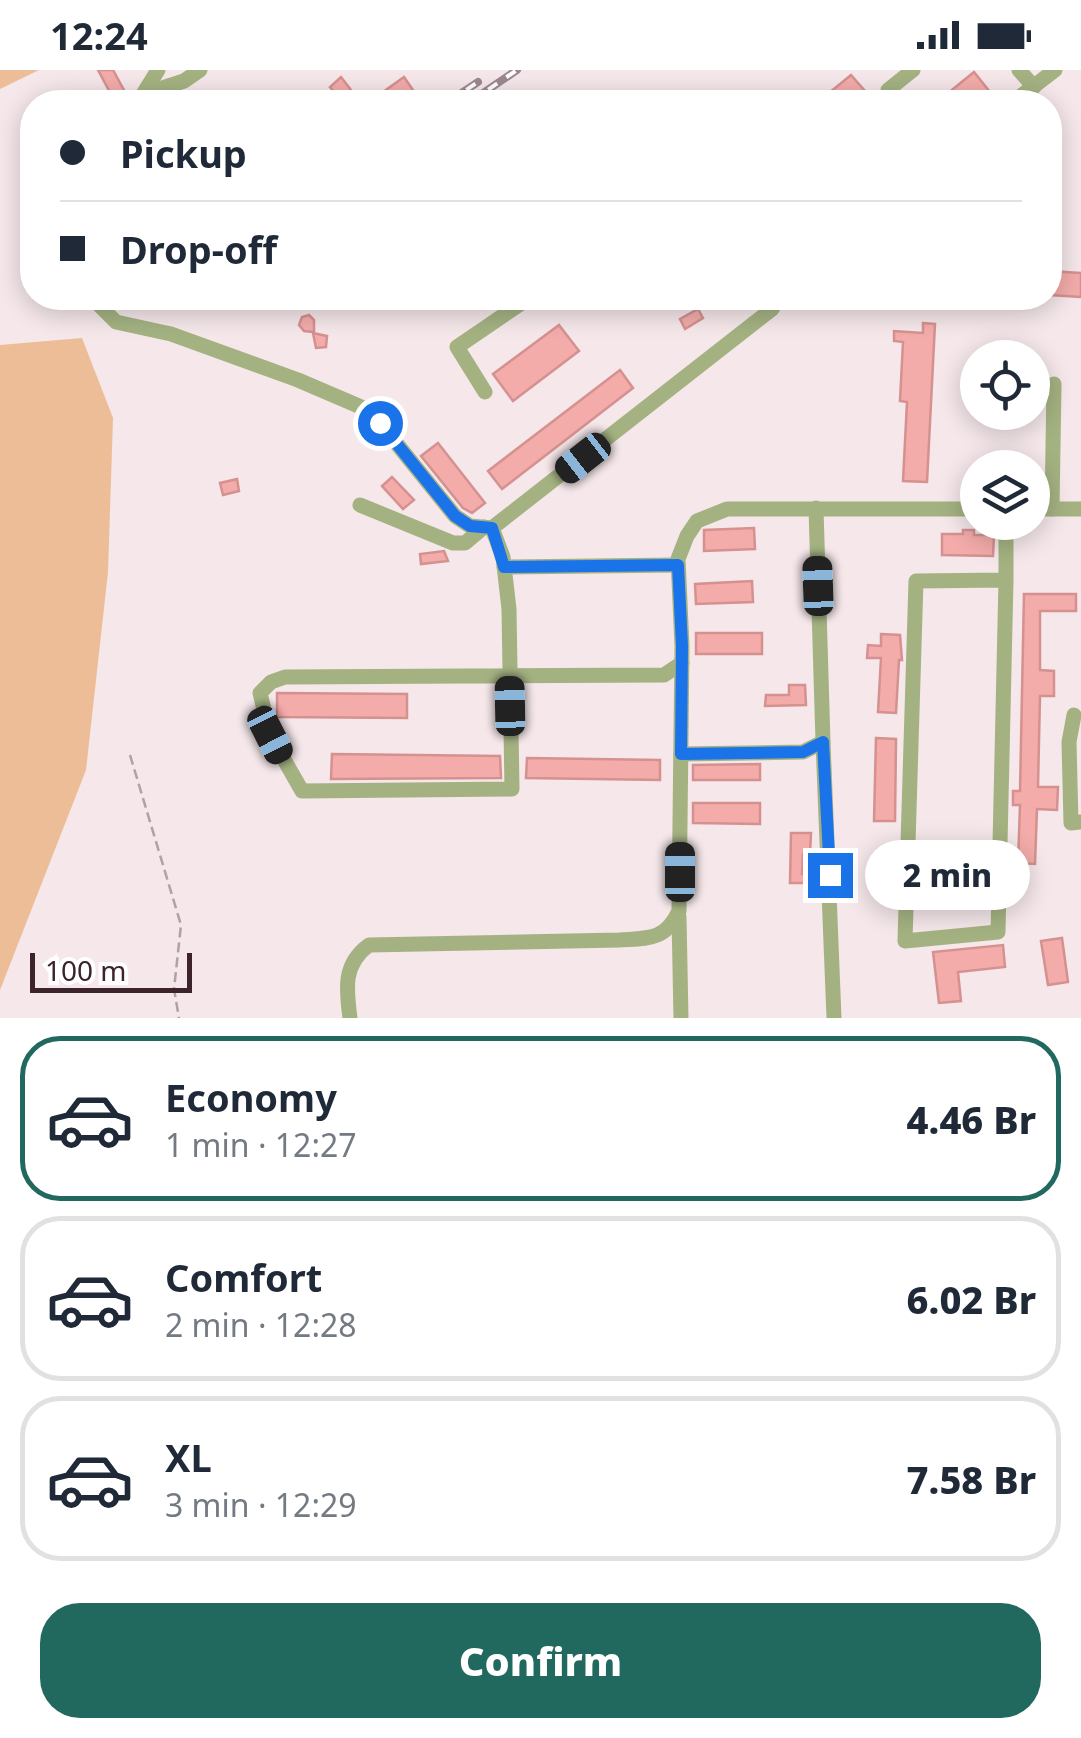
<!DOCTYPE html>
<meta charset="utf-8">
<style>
body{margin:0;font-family:"Noto Sans",sans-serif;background:#f2f2f3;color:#1f2937;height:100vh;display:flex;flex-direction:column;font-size:38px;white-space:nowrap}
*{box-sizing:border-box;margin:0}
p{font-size:32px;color:#747a83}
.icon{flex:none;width:55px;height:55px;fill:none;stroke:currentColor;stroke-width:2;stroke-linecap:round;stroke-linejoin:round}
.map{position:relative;height:948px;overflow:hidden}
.side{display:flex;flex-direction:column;background:#fff;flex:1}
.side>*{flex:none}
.hud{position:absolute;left:20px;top:20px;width:1042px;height:220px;border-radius:40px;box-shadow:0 5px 25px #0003;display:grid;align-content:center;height:220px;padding:0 40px;background:#fff}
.fabs{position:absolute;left:960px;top:270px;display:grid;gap:20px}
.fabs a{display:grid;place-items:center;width:90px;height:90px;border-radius:50%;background:#fff;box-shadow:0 5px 25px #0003;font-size:50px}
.scale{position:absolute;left:30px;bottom:25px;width:162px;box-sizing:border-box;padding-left:10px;border:5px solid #3d232b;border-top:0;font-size:28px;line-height:35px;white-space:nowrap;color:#3d232b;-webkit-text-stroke:8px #fff;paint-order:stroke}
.end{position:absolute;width:45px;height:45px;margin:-22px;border:12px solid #1a73e8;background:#fff;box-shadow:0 0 0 5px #fff}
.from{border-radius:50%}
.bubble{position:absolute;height:70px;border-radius:35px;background:#fff;box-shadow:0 5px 25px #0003;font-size:32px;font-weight:800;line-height:70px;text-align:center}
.car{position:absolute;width:30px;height:60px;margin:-30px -15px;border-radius:12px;box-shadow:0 0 8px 2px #0007;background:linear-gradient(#222 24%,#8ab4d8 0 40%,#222 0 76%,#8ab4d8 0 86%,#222 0)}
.hud b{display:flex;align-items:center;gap:35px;height:95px;font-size:38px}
.hud b+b{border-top:2px solid #e0e1e3}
.hud i{width:25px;height:25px;background:#1f2937}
ul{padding:18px 0 0;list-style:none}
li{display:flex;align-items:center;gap:30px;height:165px;margin:0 20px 15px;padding:0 20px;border:5px solid #e0e1e3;border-radius:40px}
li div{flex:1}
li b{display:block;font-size:38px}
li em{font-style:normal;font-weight:800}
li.active{border-color:#21685e}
li>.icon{width:90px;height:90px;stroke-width:1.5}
.action{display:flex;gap:20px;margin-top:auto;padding:20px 40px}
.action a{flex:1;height:115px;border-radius:40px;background:#21685e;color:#fff;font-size:40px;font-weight:800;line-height:115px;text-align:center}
.status{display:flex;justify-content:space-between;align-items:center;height:70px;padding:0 50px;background:#fff;direction:ltr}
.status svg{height:28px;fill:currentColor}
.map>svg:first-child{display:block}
</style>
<div class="status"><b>12:24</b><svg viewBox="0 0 49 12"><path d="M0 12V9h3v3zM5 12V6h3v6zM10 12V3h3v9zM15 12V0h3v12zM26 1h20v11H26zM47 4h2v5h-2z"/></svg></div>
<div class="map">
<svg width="1081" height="948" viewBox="0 0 1081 948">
<rect width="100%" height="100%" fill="#f5e7ea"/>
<!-- green -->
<g fill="#ecbd96">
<path d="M0,0H39L0,19Z"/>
<path d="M82,268L113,348L108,502L86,700L0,920V275Z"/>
</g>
<!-- building -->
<g fill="#f3acaa" stroke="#d5918f" stroke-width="2.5">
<path d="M98,0H113L125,22L113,28Z"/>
<path d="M974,2L990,22L977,32H937Z"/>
<path d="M851,5L866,22L854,32H818Z"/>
<path d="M341,7L351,20L340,29L330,17Z"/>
<path d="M404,7L415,23L401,32L387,30L369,32Z"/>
<path d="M1050,201L1081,203V227L1050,225Z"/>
<path d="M698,239L703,248L685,259L680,249Z"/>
<path d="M309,245L314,250V262L304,261L299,255L302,247Z"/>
<path d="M923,253L935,254L927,412L903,411L907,332L900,331L903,272L894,271V261L923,263Z"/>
<path d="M559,255L579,281L513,331L493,304Z"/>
<path d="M313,263L327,266L326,277L316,278Z"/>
<path d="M620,300L633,318L502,419L488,401Z"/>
<path d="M438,373L485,433L472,443L463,438L421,386Z"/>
<path d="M392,407L414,430L403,439L382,416Z"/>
<path d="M237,409L239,421L223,425L220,413Z"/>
<path d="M754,458L755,479L704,481V460Z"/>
<path d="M963,460H974V465H994L993,486L942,485V464H963Z"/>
<path d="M444,481L448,491L421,494L420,484Z"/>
<path d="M752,511L753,532L696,534L695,514Z"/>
<path d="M1024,524H1076V541H1040V600L1054,601V626H1040L1038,717H1058L1057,740L1037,739L1035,794L1018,793L1020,735H1013V721H1020Z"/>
<rect x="696" y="563" width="66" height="21"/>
<path d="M881,564L900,565L902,590H899L896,643L878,642L881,588H867L868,575L881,576Z"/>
<path d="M789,615H805L806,635L765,636L766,625H789Z"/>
<path d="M277,623L407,624V648L277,647Z"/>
<path d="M876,668L896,669L895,751H874Z"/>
<path d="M332,684L500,686L501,708L331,709Z"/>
<path d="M527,688L660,690V710L526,708Z"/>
<path d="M760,694V710H693V695Z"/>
<path d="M693,733H760V754L693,753Z"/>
<path d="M791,763H811L810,784H803L802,804H813V813H790Z"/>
<path d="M1062,868L1068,912L1048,915L1041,871Z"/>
<path d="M1003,875L1005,897L958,902L961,931L939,933L933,882Z"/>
</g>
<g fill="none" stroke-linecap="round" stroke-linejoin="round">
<!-- path -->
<path stroke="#b3a0a5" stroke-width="2.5" stroke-dasharray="10 5" stroke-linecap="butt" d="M130,685L181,855L174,919L179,948"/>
<!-- minor -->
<g stroke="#a4b282" stroke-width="15">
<path d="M1019,0L1034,17"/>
<path d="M144,24L184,11L200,0"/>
<path d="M140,29L158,0"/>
<path d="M887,32L888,20L913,0"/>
<path d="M1013,32L1055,0"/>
<path d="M92,228L116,252L171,264L298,310L361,337L380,353L455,446L470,456L492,458"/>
<path d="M485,322L457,277L529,228"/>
<path d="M360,435L453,473H465L484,457"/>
<path d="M1032,439H1081"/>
<path d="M1052,439L1054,314"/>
<path d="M1006,452V510L998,862L905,871L916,511L1006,510"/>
<path d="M504,497L678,495"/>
<path d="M682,593L664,605L285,607L271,612L260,623L270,665L302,721L512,719L509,539L503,487L492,458L772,239L779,228"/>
<path d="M1074,645L1069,672L1071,753L1081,752"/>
<path d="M823,672L834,948"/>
<path d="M681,684L803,682L823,672L816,438"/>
<path d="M679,847L681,948"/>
<path d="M350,948C346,918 343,894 369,875L619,870C648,868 665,871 679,841L682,576L678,489L687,466L697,451L727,439H978"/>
</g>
<!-- rail casing -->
<g stroke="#9c888e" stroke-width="8">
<g id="rail">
<path d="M448,32L478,12"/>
<path d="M470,32L517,0"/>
</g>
</g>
<!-- rail -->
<use href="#rail" stroke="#fff" stroke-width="4" stroke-dasharray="11" stroke-linecap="butt"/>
</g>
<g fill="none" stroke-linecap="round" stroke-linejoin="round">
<!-- route -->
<path stroke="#1a73e8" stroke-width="12" d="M380,353L455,446L470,456L492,458L504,497L678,495L682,576L681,684L803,682L823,672L830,805"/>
</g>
</svg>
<div class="fabs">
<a><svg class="icon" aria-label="locate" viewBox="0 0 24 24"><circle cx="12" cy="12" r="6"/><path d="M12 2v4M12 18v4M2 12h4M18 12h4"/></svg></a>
<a><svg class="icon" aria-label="layers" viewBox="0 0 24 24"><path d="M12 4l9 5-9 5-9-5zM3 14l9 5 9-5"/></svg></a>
</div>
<div class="scale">100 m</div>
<i class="end from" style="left:380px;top:353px"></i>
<i class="end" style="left:830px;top:805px"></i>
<div class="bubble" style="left:865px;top:770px;width:165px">2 min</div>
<i class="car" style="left:583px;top:388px;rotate:232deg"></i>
<i class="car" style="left:818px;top:516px;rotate:358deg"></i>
<i class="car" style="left:510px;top:636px;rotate:359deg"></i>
<i class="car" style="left:270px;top:665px;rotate:153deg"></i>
<i class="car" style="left:680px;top:802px;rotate:0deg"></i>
<div class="hud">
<b><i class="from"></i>Pickup</b>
<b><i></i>Drop-off</b>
</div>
</div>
<section class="side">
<ul>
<li class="active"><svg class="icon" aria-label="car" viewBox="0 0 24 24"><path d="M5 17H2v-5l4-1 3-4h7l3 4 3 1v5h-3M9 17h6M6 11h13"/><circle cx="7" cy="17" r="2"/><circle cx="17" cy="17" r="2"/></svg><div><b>Economy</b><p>1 min · 12:27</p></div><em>4.46 Br</em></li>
<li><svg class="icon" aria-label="car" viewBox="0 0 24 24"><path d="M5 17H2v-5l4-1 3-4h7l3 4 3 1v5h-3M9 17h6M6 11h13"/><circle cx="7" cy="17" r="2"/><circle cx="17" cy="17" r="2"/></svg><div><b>Comfort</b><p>2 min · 12:28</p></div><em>6.02 Br</em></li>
<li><svg class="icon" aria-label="car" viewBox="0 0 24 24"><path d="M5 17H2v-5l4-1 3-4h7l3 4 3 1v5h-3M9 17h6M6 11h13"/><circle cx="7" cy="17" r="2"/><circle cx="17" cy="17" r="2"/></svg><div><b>XL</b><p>3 min · 12:29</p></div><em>7.58 Br</em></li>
</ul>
<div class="action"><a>Confirm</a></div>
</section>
